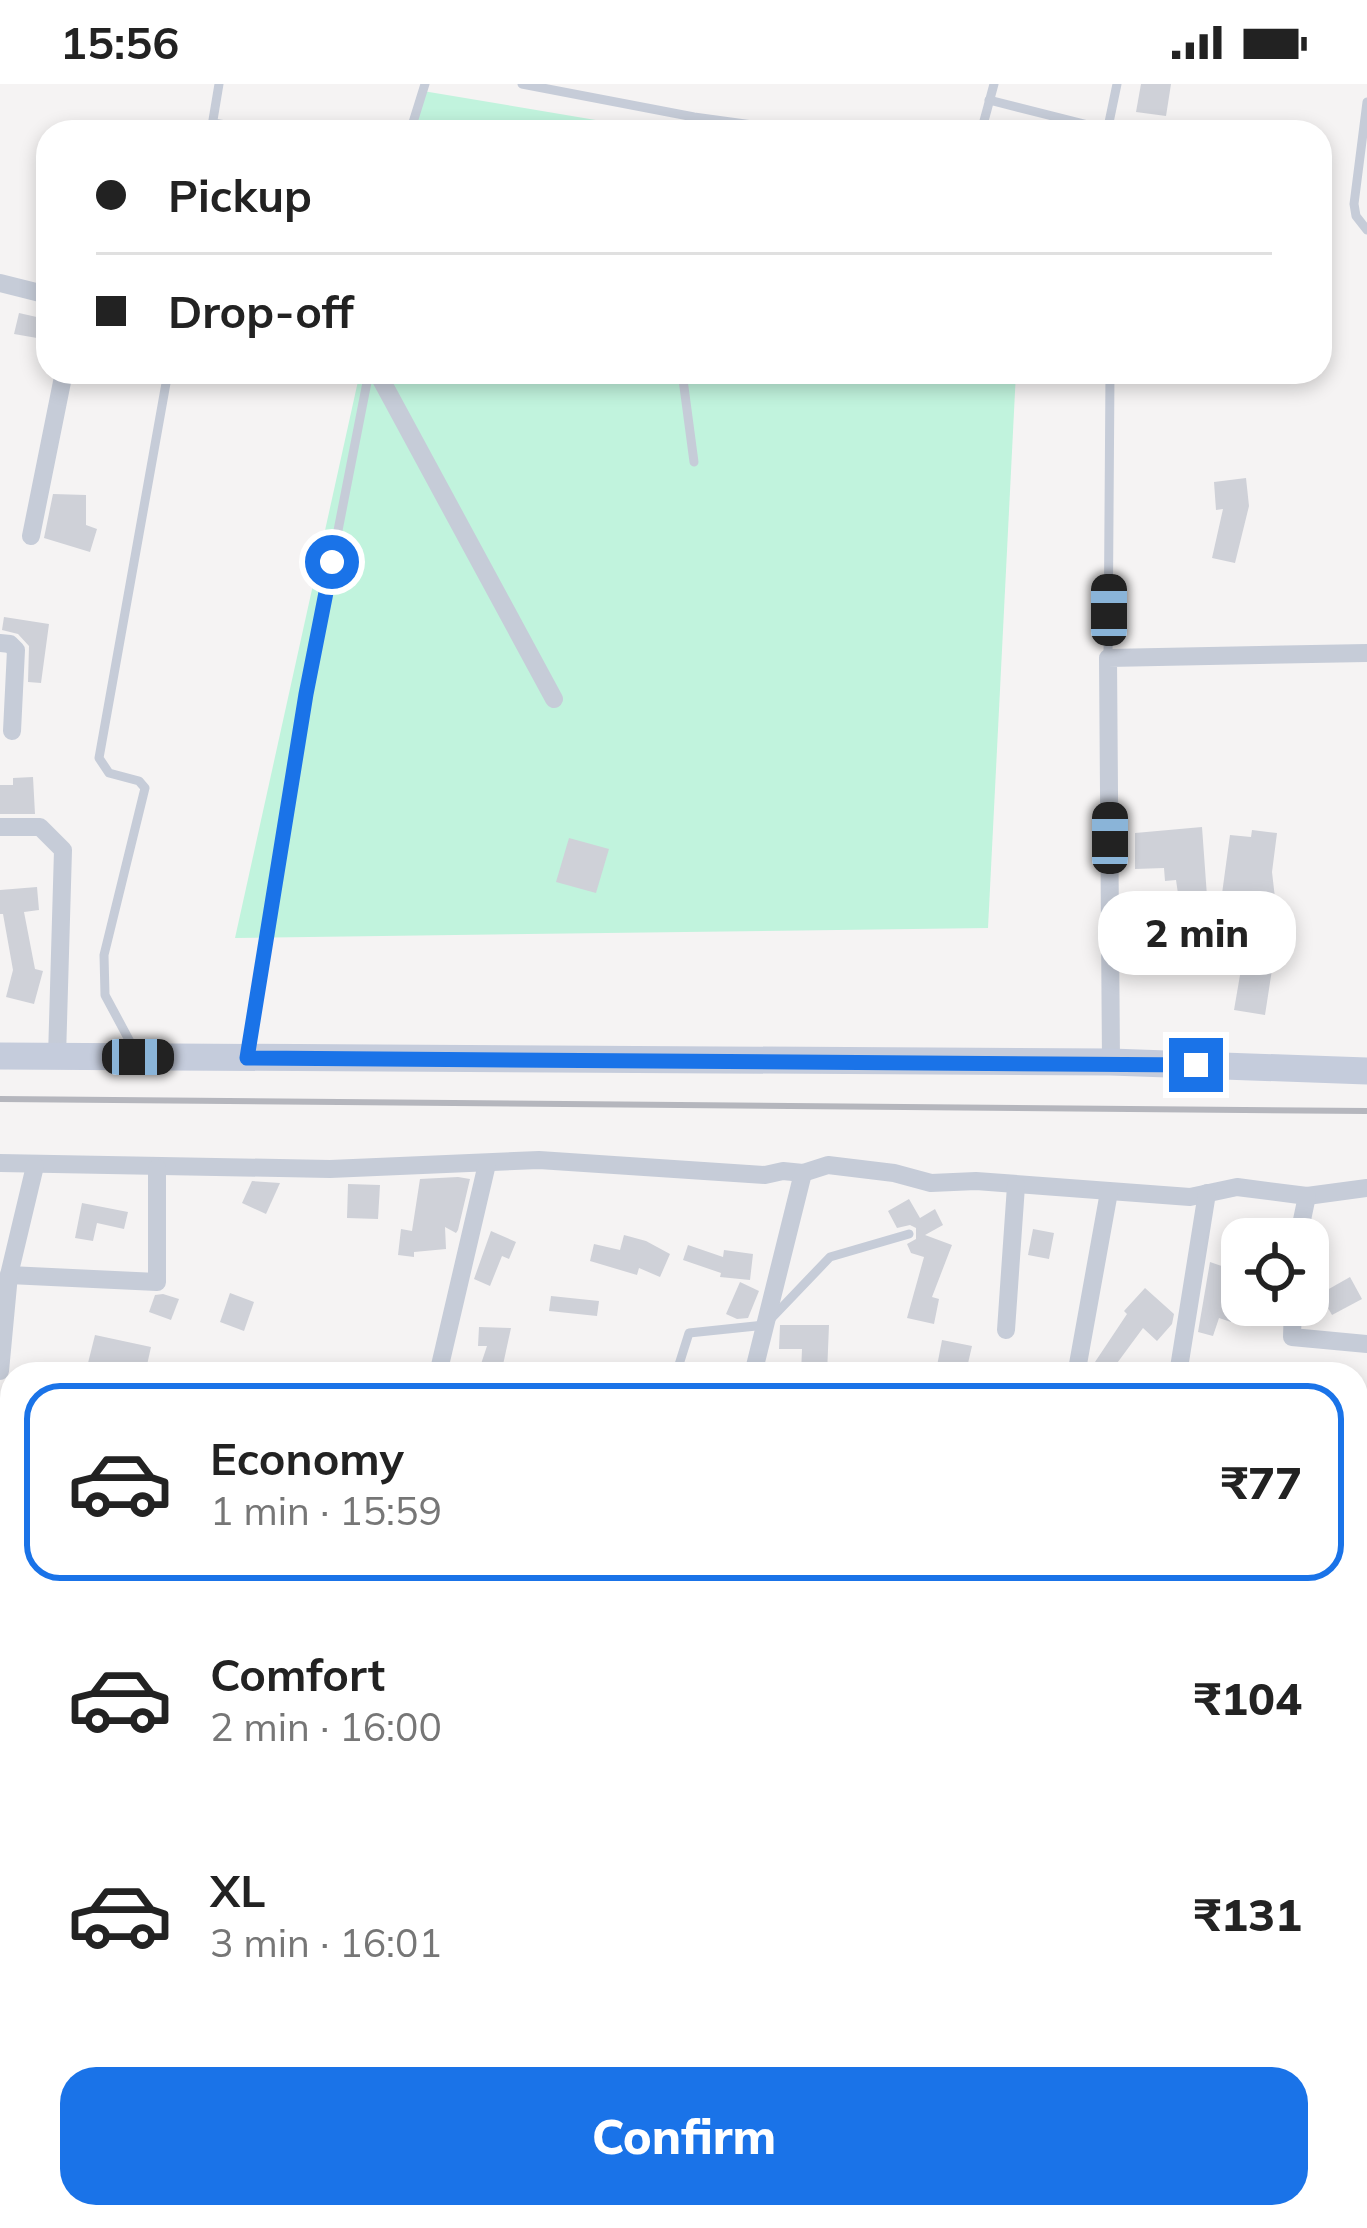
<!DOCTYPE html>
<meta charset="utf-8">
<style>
body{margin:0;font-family:Mulish,sans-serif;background:#f6f6f6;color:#222;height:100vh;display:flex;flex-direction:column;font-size:45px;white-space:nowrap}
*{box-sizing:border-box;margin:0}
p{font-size:39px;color:#767676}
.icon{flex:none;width:66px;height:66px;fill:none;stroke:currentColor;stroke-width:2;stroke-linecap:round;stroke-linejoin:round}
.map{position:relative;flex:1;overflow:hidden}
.drawer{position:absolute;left:0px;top:1278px;width:1368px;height:867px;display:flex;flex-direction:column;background:#fff;border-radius:36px 36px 0 0;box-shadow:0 6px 18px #0003}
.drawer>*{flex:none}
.banner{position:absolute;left:36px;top:36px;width:1296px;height:264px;border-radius:36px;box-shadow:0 6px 18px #0003;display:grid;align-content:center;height:264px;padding:0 60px;background:#fff}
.tools{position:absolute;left:1221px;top:1134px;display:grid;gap:24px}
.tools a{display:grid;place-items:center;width:108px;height:108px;border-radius:24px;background:#fff;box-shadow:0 6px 18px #0003;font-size:60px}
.end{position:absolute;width:54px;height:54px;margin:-27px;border:15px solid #1a73e8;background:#fff;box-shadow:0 0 0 6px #fff}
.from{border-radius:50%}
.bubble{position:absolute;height:84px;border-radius:36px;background:#fff;box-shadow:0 6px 18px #0003;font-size:39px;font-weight:800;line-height:84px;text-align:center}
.car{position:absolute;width:36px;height:72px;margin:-36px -18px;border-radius:15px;box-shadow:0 0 9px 3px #0007;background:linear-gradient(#222 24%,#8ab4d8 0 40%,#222 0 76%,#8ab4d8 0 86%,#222 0)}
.banner b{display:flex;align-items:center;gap:42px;height:114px;font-size:45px}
.banner b+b{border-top:3px solid #e0e0e0}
.banner i{width:30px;height:30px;background:#222}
ul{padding:21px 0 0;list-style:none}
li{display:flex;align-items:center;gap:36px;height:198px;margin:0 24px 18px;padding:0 36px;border:6px solid transparent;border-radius:36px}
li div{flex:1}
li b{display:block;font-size:45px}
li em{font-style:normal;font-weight:800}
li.current{border-color:#1a73e8}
li>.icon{width:108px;height:108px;stroke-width:1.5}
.action{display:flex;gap:24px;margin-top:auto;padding:24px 60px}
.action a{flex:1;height:138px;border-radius:36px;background:#1a73e8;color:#fff;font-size:48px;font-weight:800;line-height:138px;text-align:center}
.status{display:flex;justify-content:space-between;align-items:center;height:84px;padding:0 60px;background:#fff;direction:ltr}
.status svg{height:33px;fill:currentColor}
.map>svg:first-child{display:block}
</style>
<div class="status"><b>15:56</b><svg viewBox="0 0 49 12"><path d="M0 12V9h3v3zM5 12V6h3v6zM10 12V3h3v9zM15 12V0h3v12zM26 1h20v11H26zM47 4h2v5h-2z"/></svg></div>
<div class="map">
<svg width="1367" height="2144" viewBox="0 0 1367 2144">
<rect width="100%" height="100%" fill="#f5f3f3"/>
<!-- green -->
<g fill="#c1f3dd">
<path d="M423,7L667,48H414Z"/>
<path d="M360,288H1016L988,844L235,854Z"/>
</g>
<!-- building -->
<g fill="#cfd1d8">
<path d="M1141,0H1171L1166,32L1136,28Z"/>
<path d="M19,229L41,234L37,254L14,250Z"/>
<path d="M1246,394L1249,422L1235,479L1212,474L1223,425L1216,426L1214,398Z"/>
<path d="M53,410L86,411V441L97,445L90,468L44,454Z"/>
<path d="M4,533L49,540L41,599L28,598L29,562L18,550L2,546Z"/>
<path d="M33,693L35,730H0V701H13V694Z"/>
<path d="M1202,743L1209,840L1183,844L1176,796L1165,797L1164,784L1135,785V749Z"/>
<path d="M1252,746L1277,749L1272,788L1278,840L1243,844L1244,836L1218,839L1230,751L1251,753Z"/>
<path d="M569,754L609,765L596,809L556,798Z"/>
<path d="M37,803L39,826L24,828L35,885L43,887L34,920L6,913L13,886L3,830H0V806Z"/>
<path d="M1245,862L1275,866L1265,931L1234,926Z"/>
<path d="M458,1093L470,1095L458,1146L456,1149L445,1143L446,1165L414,1168V1173L398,1171L401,1145L412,1147L420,1095Z"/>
<path d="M252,1097L280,1099L266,1130L242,1119Z"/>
<path d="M348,1100L380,1101L378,1135L347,1134Z"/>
<path d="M909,1115L920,1134L935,1125L943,1141L925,1151L952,1161L932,1213L939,1215L934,1240L907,1234L924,1173L911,1169L907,1160L916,1155V1144L910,1141L897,1144L888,1127Z"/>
<path d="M82,1119L128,1128L124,1145L97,1139L93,1157L75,1154Z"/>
<path d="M1033,1145L1054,1149L1049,1175L1028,1171Z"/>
<path d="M491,1147L516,1158L509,1175L502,1172L490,1202L474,1195Z"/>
<path d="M624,1151L646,1157L670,1170L660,1193L639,1184L637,1191L590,1177L594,1160L620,1166Z"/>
<path d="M688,1161L723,1173L724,1166L753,1170L750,1196L720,1193L721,1189L683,1176Z"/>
<path d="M1210,1178L1242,1189V1209L1231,1238L1219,1234L1213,1252L1198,1248Z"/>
<path d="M1350,1193L1362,1215L1332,1231L1320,1210Z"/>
<path d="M740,1198L759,1207L748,1234L737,1235L726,1230Z"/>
<path d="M1145,1204L1174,1230L1172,1240L1157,1257L1143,1244L1109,1290H1087L1127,1230L1124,1227Z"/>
<path d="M230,1209L254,1218L244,1247L220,1238Z"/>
<path d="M163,1210L179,1215L171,1236L149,1228L155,1211Z"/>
<path d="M551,1212L599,1217L597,1232L549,1227Z"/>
<path d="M780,1241H829L827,1290H801L802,1265H779Z"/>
<path d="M479,1243L511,1244L501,1290L479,1286L487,1262H478Z"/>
<path d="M95,1251L151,1263L145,1290L88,1279Z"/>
<path d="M942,1256L972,1262L966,1288L937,1282Z"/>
</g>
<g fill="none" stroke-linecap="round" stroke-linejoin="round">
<!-- service -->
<g stroke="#c6ccd8" stroke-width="9">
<path d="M522,0L694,33L805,48"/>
<path d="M989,16L1108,46"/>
<path d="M1367,18L1354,120L1356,132L1367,146"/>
<path d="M213,39L273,48"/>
<path d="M211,48L219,0"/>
<path d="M410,48L425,0"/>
<path d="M981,48L994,0"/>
<path d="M1107,48L1117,0"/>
<path d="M682,288L694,378"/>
<path d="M1108,574L1110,288"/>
<path d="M135,967L105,911L104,871L145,704L139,697L109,689L99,674L168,288"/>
<path d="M248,968L306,610L369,288"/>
<path d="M676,1290L689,1249L765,1241L830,1173L909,1150"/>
</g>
<!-- minor -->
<g stroke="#c6ccd8" stroke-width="18">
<path d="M0,199L48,211"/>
<path d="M377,288L554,615"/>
<path d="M31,452L64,288"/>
<path d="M0,559L10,560L16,566L12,647"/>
<path d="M0,743H40L63,766L57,973"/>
<path d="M1111,978L1108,574L1367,569"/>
<path d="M0,1079L330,1085L539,1076L765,1091L783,1087L803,1089L828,1081L894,1089L931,1099L976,1097L1190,1113L1237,1103L1307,1112L1367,1104"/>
<path d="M1298,1155L1307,1112"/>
<path d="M9,1191L157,1198V1084"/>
<path d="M1293,1221L1292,1253L1367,1260"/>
<path d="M1006,1246L1016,1102"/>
<path d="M1078,1280L1109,1108"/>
<path d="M0,1287L9,1191L35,1082"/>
<path d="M438,1290L487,1080"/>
<path d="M753,1290L803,1089"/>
<path d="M1178,1290L1207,1109"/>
<path d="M0,1343L12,1347"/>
<path d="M1356,1402L1367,1403"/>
<path d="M0,1574L12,1576"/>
<path d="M1356,1620L1367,1622"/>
<path d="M0,1771L12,1722"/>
<path d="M0,1958L6,1981L0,2014"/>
<path d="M1356,1968L1367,1966"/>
<path d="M954,2133L957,2144"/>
<path d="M1210,2133L1215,2144"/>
<path d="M266,2144L267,2133"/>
<path d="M464,2144L473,2135L508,2144"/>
<path d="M595,2144L596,2133"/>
</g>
<!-- secondary -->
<path stroke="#c5ccdc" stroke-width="27" d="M0,972L1111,978L1367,987"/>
<!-- rail -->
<path stroke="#b5b6bd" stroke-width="6" d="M0,1015L1367,1027"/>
</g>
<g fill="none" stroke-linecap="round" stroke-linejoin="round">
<!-- route -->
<path stroke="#1a73e8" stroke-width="15" d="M332,478L306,610L247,974L1196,981"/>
</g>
</svg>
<div class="tools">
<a><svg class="icon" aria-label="locate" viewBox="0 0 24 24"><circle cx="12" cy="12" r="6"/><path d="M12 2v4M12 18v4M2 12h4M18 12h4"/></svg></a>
</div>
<i class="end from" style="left:332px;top:478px"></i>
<i class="end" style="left:1196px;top:981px"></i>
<div class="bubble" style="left:1098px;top:807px;width:198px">2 min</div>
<i class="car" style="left:1109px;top:526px;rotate:0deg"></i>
<i class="car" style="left:1110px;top:754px;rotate:0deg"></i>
<i class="car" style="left:138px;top:973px;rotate:90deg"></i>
<div class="banner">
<b><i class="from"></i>Pickup</b>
<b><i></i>Drop-off</b>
</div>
<section class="drawer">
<ul>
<li class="current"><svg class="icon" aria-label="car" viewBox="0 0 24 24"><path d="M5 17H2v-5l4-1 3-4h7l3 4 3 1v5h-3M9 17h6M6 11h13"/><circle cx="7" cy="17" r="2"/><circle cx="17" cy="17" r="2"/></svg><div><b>Economy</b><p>1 min · 15:59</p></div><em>₹77</em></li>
<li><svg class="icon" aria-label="car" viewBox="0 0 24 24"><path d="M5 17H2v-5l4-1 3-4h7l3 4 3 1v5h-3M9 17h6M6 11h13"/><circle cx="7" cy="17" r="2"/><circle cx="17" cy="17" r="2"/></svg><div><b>Comfort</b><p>2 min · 16:00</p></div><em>₹104</em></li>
<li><svg class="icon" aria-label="car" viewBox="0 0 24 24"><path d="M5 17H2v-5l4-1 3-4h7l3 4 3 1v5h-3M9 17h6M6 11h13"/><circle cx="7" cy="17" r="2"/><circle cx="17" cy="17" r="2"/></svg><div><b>XL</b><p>3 min · 16:01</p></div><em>₹131</em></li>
</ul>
<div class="action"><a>Confirm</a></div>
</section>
</div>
